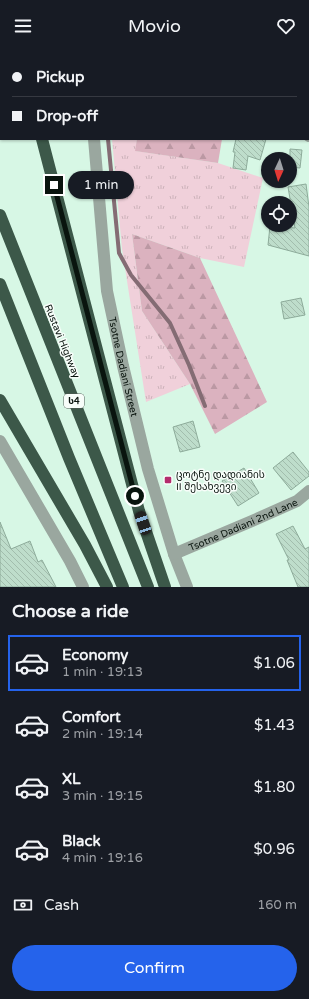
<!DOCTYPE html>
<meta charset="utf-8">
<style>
body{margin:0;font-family:"Varela Round","Noto Sans Georgian",sans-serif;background:#242831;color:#f1f3f6;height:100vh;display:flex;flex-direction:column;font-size:15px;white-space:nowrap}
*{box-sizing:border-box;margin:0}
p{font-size:13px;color:#9ea1a6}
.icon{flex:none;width:22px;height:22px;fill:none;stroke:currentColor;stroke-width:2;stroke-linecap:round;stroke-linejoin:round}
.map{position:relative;height:535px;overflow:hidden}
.drawer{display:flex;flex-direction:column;background:#171b24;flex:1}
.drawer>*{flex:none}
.banner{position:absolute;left:0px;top:0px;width:309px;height:88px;box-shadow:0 1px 3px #0004;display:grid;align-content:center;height:88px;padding:0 12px;background:#171b24}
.needle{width:26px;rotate:184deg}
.controls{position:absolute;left:261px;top:100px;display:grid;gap:8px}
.controls a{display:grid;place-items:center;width:36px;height:36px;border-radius:50%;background:#171b24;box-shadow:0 1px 3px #0004;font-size:20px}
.end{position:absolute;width:18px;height:18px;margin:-9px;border:5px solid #09140e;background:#fff;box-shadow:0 0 0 2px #fff}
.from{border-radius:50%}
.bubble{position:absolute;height:28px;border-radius:14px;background:#171b24;box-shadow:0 1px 3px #0004;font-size:13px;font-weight:600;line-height:28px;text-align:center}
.car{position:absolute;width:12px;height:24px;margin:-12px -6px;border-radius:5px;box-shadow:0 0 3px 1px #0007;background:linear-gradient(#222 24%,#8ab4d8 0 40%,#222 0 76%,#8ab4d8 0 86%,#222 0)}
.banner b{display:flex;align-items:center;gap:14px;height:38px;font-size:15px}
.banner b+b{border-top:1px solid #363941}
.banner i{width:10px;height:10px;background:#f1f3f6}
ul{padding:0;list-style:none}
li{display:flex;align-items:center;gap:12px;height:56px;margin:0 8px 6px;padding:0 4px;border:2px solid transparent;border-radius:0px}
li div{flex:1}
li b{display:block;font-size:15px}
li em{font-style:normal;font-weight:600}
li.active{border-color:#2563eb}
li>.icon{width:36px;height:36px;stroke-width:1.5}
h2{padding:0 12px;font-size:18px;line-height:48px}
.pay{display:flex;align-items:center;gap:10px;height:44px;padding:0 12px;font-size:15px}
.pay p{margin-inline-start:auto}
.primary-button{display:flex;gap:8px;margin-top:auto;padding:8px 12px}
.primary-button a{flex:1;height:46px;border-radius:24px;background:#2563eb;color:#fff;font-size:16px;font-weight:600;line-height:46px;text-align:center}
header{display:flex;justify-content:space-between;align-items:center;height:52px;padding:0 12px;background:#171b24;font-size:18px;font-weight:600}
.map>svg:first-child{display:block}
</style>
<header><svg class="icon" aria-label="menu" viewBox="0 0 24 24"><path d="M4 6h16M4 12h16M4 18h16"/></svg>Movio<svg class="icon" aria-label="heart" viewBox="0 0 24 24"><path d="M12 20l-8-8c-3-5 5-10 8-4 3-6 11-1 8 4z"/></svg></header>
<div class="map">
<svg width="309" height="535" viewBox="0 0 309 535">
<defs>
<pattern id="grass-tufts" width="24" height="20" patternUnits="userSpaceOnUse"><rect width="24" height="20" fill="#f0d0da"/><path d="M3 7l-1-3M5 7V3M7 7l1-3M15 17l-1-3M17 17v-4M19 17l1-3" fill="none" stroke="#ccb2ba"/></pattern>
<pattern id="forest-firs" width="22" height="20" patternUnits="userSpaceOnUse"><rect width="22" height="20" fill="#dbb2bf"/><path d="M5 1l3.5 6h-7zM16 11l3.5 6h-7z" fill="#bb98a3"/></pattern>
<pattern id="building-back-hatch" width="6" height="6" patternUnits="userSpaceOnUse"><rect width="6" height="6" fill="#beddcb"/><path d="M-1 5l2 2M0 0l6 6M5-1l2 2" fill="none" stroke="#a2bdad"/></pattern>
</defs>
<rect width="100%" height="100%" fill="#d7f7e5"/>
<!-- grass -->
<g fill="url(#grass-tufts)">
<path d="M122,0H210L120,1Z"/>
<path d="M112,87H137L136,99L218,111L263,126L244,215L200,206L132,182L142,259L190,332L146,350L122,197Z"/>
</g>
<!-- forest -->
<g fill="url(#forest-firs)">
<path d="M137,87H222L218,111L135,99Z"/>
<path d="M132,182L200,206L267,350L215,382L190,332L142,259Z"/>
</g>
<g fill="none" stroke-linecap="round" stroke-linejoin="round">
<!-- stream -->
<g stroke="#846c74" stroke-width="4">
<path d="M84,0V1"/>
<path d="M108,87L119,201L131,223L170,271L189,313L205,354"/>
</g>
</g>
<!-- building -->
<g fill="url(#building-back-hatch)" stroke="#8dab9a">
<path d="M236,87H266L260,108L248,104L246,118L233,116L235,100H233Z"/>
<path d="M290,97L302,98L300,116L290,115Z"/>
<path d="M306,132L309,155V204L268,193L270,174L295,176L288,135Z"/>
<path d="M301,246L305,263L284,267L281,250Z"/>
<path d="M193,369L200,395L180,400L173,375Z"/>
<path d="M293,400L309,420V424L291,438L273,416Z"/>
<path d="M244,416L259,441L238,454L222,429Z"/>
<path d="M0,470L11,497L30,489L38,510L42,508L56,535H0Z"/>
<path d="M293,474L305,497L309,495V535H298L287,508H289L276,482Z"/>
</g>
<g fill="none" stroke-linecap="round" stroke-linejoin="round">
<!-- minor -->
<g stroke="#9aa79f" stroke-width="12">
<path d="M71,0L72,1"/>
<path d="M308,82L309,84"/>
<path id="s1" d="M94,87L107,239L123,314L148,417L174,502L187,535"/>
<path d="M0,389L70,509L83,535"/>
<path id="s2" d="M174,502L252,469L297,449L309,439"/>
</g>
<!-- highway -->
<g stroke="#3c5849" stroke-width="12">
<path d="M20,0V1"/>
<path d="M42,87L139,459L165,535"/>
<path d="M0,163L148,535"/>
<path d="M0,232L69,406L123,535"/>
<path d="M0,348L85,493L107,535"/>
</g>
</g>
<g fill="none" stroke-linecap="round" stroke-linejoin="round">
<!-- route -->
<path stroke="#09140e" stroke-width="5" d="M54,133L135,444"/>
</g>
<!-- markers -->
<rect fill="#b42c6d" stroke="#f7fdf9" stroke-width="1.5" x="164" y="424" width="8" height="8" rx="2"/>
<g text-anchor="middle" stroke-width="3" stroke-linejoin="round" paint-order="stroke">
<!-- shield labels -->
<rect fill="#f7fdf9" stroke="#505a54" stroke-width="1" x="64" y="342" width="20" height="14" rx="3"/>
<g font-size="9" font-weight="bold" fill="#09140e">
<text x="74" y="352">ს4</text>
</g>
<!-- street labels -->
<g font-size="10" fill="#09140e" stroke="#f7fdf9">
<text transform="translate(63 289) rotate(68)" y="4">Rustavi Highway</text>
<text dy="4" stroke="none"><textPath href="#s1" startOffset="230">Tsotne Dadiani Street</textPath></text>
<text dy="4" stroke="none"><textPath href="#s2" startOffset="75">Tsotne Dadiani 2nd Lane</textPath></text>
</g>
<!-- poi labels -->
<g font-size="10" fill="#09140e" stroke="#f7fdf9" text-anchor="start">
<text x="176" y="426">ცოტნე დადიანის<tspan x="176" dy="12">II შესახვევი</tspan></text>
</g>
</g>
</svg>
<div class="controls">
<a><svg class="needle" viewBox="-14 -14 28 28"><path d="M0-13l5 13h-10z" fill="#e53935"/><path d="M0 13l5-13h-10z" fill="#9ea1a6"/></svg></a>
<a><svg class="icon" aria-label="locate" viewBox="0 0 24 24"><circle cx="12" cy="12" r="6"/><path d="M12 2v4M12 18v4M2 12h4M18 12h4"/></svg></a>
</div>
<i class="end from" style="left:135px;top:444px"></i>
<i class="end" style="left:54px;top:133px"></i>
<div class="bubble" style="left:68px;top:119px;width:66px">1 min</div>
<i class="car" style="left:143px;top:471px;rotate:341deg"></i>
<div class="banner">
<b><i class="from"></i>Pickup</b>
<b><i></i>Drop-off</b>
</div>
</div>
<section class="drawer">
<h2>Choose a ride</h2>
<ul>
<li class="active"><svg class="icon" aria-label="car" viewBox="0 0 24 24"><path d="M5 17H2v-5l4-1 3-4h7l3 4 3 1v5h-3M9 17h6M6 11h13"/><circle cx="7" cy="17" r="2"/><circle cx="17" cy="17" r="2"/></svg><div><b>Economy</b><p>1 min · 19:13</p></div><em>$1.06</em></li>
<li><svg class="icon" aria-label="car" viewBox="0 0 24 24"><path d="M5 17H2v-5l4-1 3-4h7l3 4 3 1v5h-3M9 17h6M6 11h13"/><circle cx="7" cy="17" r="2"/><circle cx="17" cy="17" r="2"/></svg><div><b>Comfort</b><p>2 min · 19:14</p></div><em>$1.43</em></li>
<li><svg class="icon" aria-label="car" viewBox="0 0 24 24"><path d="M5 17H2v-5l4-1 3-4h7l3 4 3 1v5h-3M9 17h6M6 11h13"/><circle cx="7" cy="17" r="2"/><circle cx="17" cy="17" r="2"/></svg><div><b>XL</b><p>3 min · 19:15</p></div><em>$1.80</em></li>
<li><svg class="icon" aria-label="car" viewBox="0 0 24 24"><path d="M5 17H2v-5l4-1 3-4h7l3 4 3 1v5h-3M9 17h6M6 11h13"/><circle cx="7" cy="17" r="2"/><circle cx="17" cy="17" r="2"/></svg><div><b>Black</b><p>4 min · 19:16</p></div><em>$0.96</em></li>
</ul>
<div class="pay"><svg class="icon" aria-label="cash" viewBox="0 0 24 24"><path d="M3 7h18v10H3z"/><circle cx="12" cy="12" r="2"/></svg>Cash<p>160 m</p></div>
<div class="primary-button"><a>Confirm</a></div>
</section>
